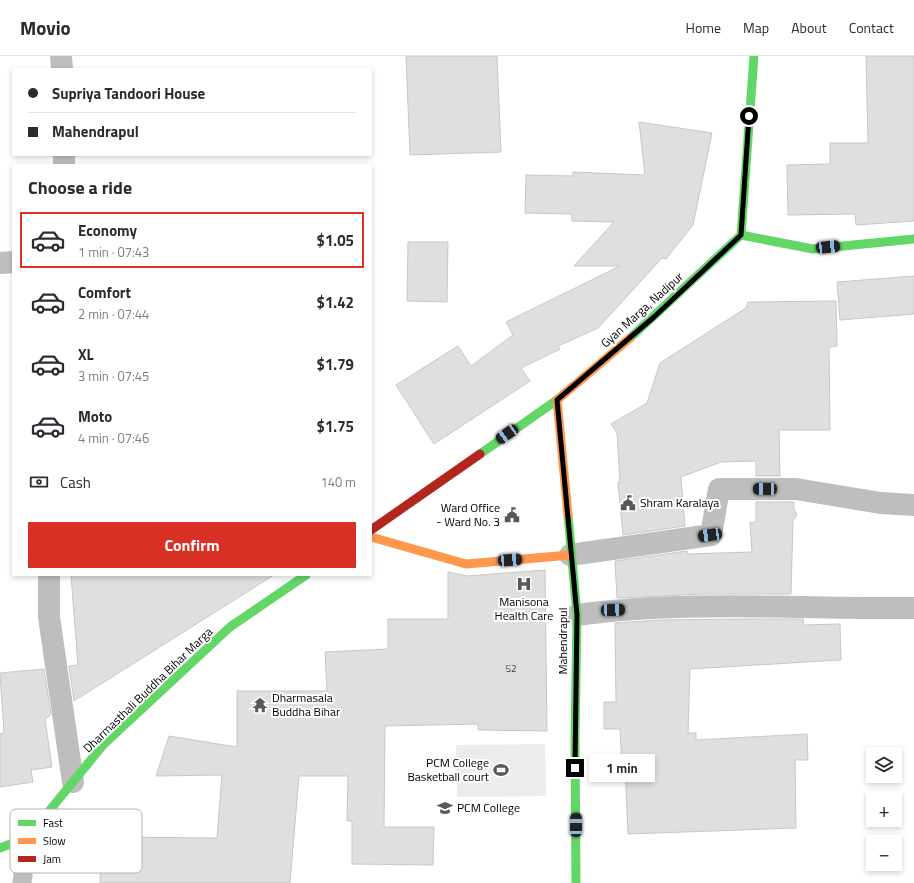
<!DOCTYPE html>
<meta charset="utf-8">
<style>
body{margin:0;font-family:"Titillium Web",sans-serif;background:#f7f7f7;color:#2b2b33;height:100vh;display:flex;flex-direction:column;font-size:15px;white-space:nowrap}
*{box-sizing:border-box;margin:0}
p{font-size:13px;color:#7c7c81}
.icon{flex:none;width:22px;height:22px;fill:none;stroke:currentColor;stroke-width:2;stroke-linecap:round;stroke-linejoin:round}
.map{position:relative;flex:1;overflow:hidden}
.side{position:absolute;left:12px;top:108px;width:360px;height:412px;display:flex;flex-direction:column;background:#fff;border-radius:0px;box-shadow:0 2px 6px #0003}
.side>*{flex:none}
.hud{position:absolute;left:12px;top:12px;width:360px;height:88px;border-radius:0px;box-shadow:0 2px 6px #0003;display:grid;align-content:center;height:88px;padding:0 16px;background:#fff}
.tools{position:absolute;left:866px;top:691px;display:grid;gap:8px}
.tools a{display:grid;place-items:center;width:36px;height:36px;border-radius:0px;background:#fff;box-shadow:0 2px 6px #0003;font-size:20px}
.end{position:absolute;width:18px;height:18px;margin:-9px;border:5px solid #000;background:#fff;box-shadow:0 0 0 2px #fff}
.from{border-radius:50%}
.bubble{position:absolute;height:28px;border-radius:0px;background:#fff;box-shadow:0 2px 6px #0003;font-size:13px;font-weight:700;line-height:28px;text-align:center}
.car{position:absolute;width:12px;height:24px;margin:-12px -6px;border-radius:5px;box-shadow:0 0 3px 1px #0007;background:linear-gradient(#222 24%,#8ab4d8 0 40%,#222 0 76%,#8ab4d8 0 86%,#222 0)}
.hud b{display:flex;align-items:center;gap:14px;height:38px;font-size:15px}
.hud b+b{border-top:1px solid #e1e1e2}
.hud i{width:10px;height:10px;background:#2b2b33}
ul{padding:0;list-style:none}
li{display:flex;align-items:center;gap:12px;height:56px;margin:0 8px 6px;padding:0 8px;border:2px solid transparent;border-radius:0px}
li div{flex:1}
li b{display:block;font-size:15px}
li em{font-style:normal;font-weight:700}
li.on{border-color:#d93025}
li>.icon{width:36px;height:36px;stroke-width:1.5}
h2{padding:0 16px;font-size:18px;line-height:48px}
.pay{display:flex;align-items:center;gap:10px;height:44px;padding:0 16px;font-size:15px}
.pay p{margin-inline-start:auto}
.action{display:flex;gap:8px;margin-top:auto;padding:8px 16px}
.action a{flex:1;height:46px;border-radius:0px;background:#d93025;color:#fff;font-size:16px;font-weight:700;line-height:46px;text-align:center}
header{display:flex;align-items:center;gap:24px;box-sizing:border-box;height:56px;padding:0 20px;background:#fff;border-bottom:1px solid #e1e1e2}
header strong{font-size:19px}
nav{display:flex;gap:22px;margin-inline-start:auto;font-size:14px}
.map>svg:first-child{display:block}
</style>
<header>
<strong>Movio</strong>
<nav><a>Home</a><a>Map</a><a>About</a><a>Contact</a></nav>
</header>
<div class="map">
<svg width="914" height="827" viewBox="0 0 914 827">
<rect width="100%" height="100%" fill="#fff"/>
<!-- green -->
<path fill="#ececec" d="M545,688L546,740L457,741L456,689Z"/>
<!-- building -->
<g fill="#dfdfdf" stroke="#c7c7c7">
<path d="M406,0H497L501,96L410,99Z"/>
<path d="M866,0H914V165L856,169L855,158L788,159L787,109L830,108V87H868Z"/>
<path d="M639,66L712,77L693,169L666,203L662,202L598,272L558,290L560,293L521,312L530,325L434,388L396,329L458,290L471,310L513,279L506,266L620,210H574L614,166L572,165V158L525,157L526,119L573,120V116L645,119Z"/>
<path d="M408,186H448L447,246L407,245Z"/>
<path d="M914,220V258L840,264L837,226Z"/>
<path d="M836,245L837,290L829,291L830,374H779L780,420H756V405L721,406L681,421L685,470L623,479L618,426L620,425L617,377L611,368L647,347L660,307L746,252L748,246Z"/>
<path d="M756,446H794V453L797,459L793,465L791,538H702L617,542L615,505L687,495L688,498L752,496L750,467L756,466Z"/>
<path d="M545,514L547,675L478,674V668L385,670L384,771H434L433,809L352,808V765H347L348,720H299L290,827H100L101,781L217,782L222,719L156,720L169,680L237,691V635H327L325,596L388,593V563H448V516L467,520Z"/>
<path d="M71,519H274L74,645L69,610L78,609Z"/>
<path d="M745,563H803L804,569L840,568L841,604L690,613L688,677H696V684L807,678L808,704H795L796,772L628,778L625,709H622L620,673H604V646H616L615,567L661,564Z"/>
<path d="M44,613L51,659L45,663L52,711L31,714L33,726L0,731V678L4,677L0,617Z"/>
</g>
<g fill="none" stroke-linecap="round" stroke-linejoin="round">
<!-- lane -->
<path stroke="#bebebe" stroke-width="19" d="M22,827L28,781"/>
<!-- street -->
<g stroke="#bebebe" stroke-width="22">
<path d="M61,0L62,13"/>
<path d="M64,109V99"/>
<path d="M0,207L13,206"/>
<path d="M570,499L711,479L719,433H796L881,447L914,449"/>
<path d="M49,519V561L73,726"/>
<path d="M577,559C688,544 802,553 914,552"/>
</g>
<!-- fast -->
<g stroke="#63d668" stroke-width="9">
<path d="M741,179L813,193L914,183"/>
<path d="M630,282L741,179L754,0"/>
<path d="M480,398L557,344"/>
<path d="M568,459L577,559L575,683L576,827"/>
<path d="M0,792L28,781L103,689L230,571L306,519"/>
</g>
<!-- slow -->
<g stroke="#ff974d" stroke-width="9">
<path d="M568,459L557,344L630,282"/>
<path d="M371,481L466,508L570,499"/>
</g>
<!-- jam -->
<path stroke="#b3261e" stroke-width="9" d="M371,474L480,398"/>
</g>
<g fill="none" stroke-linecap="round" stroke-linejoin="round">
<!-- route -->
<path stroke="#000" stroke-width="5" d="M575,712L577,559L557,344L654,261L741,179L749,60"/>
</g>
<!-- icons -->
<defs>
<g id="civic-bare" transform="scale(1.2)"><path d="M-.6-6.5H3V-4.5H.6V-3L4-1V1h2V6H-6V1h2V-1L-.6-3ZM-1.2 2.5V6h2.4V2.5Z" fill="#595959" stroke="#fff" stroke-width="2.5" paint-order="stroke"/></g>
<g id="hospital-bare" transform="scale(1.2)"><path d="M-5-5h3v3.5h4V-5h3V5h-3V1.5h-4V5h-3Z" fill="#595959" stroke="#fff" stroke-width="2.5" paint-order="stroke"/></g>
<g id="temple-bare" transform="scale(1.2)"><path d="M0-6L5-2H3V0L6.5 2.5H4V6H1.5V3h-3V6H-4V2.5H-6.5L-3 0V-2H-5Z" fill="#595959" stroke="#fff" stroke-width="2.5" paint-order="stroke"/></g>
<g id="stadium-bare" transform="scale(1.2)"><path d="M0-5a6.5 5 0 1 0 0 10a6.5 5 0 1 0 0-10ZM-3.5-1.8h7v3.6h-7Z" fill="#595959" stroke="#fff" stroke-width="2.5" paint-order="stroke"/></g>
<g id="university-bare" transform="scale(1.2)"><path d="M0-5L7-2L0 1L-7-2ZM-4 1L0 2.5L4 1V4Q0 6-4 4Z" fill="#595959" stroke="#fff" stroke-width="2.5" paint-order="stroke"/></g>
</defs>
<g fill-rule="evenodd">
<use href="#civic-bare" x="628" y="447"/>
<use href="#civic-bare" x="512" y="459"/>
<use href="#hospital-bare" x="524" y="528"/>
<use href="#temple-bare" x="260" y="649"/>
<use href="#stadium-bare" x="501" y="714"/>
<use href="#university-bare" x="445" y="752"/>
</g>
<g text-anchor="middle" stroke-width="4" stroke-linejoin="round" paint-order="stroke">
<!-- number labels -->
<g font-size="10" fill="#383838">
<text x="511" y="616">52</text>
</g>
<!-- street labels -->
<g font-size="12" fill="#000" stroke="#fff">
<text transform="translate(642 254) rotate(-42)" y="4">Gyan Marga, Nadipur</text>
<text transform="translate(563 585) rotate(-90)" y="4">Mahendrapul</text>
<text transform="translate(148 634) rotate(-44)" y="4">Dharmasthali Buddha Bihar Marga</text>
</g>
<!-- poi labels -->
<g font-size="12" fill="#000" stroke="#fff" text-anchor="start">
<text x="640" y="451">Shram Karalaya</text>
<text x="500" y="456" text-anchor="end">Ward Office<tspan x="500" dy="14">- Ward No. 3</tspan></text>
<text x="524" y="550" text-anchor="middle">Manisona<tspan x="524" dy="14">Health Care</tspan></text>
<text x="272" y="646">Dharmasala<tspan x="272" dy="14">Buddha Bihar</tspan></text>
<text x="489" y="711" text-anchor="end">PCM College<tspan x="489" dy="14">Basketball court</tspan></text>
<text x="457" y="756">PCM College</text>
</g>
</g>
<!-- legend -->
<rect x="10" y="753" width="132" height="64" rx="6" fill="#fff" stroke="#b2b2b2" stroke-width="1"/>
<rect x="18" y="764" width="18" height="6" fill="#63d668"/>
<rect x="18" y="782" width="18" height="6" fill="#ff974d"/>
<rect x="18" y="800" width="18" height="6" fill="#b3261e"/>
<g font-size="11" fill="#000">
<text x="43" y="771">Fast</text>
<text x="43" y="789">Slow</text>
<text x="43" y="807">Jam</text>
</g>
</svg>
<div class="tools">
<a><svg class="icon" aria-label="layers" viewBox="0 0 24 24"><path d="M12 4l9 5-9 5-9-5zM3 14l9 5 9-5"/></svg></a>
<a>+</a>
<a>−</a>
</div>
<i class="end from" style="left:749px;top:60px"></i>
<i class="end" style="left:575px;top:712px"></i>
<div class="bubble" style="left:589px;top:698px;width:66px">1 min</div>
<i class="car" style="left:828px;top:191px;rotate:84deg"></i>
<i class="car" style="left:507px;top:378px;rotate:235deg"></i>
<i class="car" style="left:765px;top:433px;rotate:270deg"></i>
<i class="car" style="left:710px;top:479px;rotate:262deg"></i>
<i class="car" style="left:510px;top:504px;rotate:86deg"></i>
<i class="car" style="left:613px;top:554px;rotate:88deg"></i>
<i class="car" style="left:576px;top:769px;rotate:0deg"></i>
<div class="hud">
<b><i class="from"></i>Supriya Tandoori House</b>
<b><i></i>Mahendrapul</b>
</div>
<section class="side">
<h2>Choose a ride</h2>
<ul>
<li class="on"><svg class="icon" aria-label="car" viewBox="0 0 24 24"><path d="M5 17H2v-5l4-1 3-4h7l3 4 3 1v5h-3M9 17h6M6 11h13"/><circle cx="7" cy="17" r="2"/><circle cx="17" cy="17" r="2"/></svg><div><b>Economy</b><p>1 min · 07:43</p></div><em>$1.05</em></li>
<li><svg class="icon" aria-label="car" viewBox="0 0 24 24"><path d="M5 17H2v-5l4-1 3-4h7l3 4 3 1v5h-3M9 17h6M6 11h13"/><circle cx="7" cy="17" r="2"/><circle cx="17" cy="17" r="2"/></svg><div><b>Comfort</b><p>2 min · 07:44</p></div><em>$1.42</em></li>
<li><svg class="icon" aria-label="car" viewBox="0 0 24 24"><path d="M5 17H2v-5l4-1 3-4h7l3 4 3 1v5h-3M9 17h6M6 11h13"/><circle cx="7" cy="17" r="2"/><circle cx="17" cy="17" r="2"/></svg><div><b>XL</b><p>3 min · 07:45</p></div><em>$1.79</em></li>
<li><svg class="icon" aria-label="car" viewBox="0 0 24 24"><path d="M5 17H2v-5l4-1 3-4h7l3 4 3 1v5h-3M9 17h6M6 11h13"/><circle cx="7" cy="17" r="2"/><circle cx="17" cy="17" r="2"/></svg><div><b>Moto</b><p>4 min · 07:46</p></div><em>$1.75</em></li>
</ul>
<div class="pay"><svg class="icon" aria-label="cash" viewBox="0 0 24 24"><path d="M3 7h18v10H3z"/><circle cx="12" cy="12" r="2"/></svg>Cash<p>140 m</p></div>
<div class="action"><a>Confirm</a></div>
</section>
</div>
